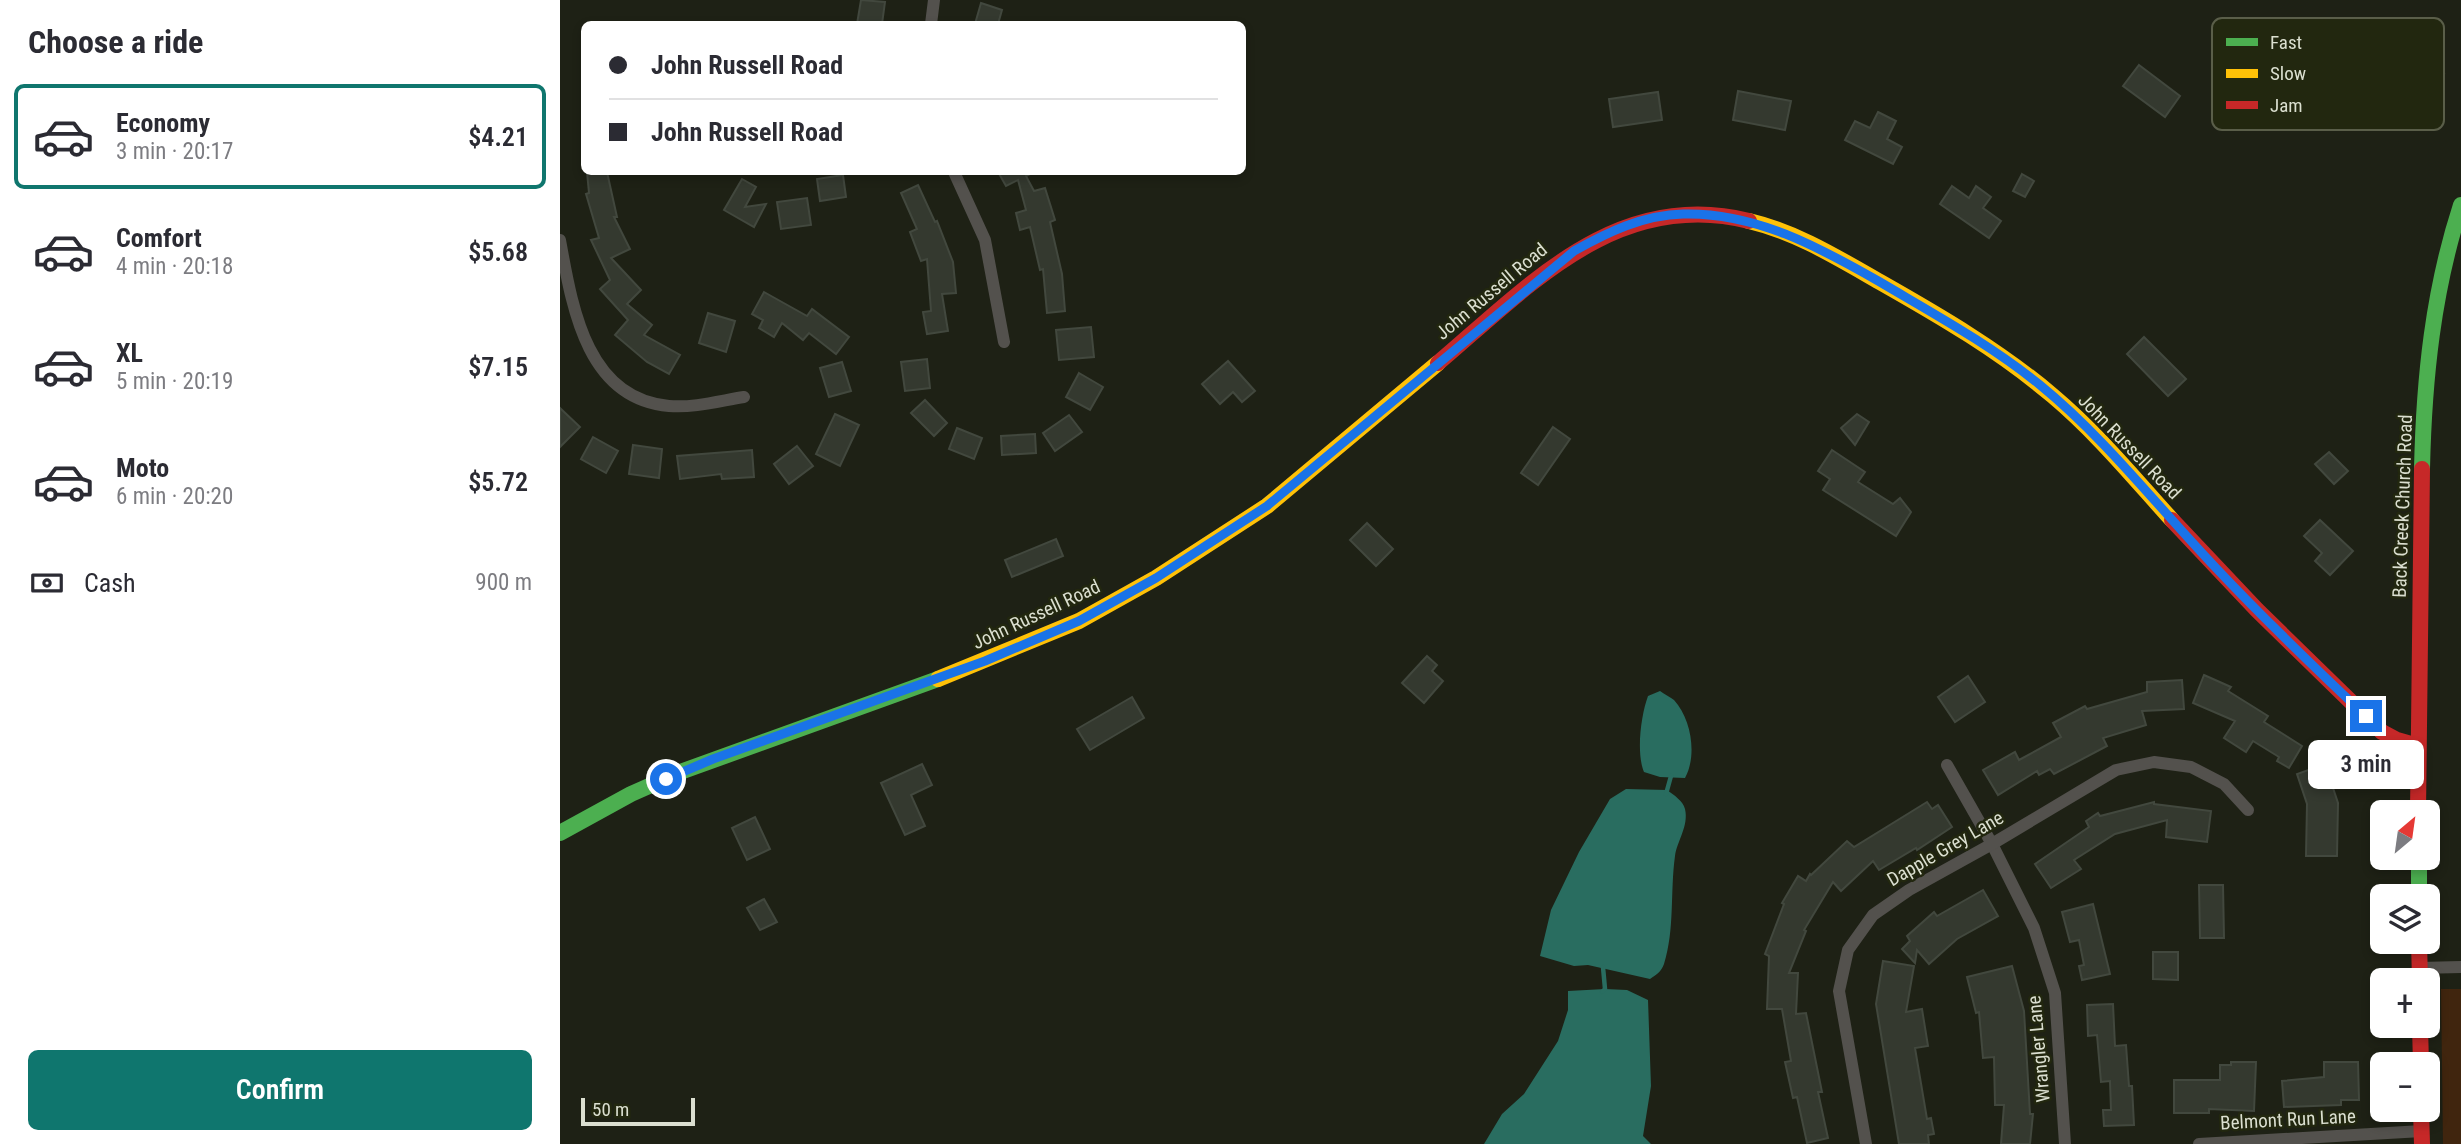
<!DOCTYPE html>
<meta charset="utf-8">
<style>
body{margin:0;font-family:"Roboto Condensed",sans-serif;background:#f2f2f3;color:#2b2b33;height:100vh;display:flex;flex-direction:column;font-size:26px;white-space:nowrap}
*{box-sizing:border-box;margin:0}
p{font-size:23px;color:#7c7c81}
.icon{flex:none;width:38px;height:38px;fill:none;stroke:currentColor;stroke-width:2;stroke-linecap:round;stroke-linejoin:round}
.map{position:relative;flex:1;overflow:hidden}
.panel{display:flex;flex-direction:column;background:#fff;width:560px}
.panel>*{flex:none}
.top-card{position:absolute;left:21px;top:21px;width:665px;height:154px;border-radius:10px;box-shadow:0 4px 10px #0003;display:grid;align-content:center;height:154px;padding:0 28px;background:#fff}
.needle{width:46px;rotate:29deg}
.tools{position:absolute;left:1810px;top:800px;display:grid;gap:14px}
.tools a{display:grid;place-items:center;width:70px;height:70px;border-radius:10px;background:#fff;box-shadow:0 4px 10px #0003;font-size:35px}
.scale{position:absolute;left:21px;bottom:18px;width:114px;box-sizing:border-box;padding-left:7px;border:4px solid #dbdfd0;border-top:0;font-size:19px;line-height:24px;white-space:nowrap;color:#dbdfd0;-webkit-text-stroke:5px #22270f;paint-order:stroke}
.end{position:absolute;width:32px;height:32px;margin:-16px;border:9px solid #1a73e8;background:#fff;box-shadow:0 0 0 4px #fff}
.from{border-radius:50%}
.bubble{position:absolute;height:49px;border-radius:10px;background:#fff;box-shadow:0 4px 10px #0003;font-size:23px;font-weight:600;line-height:49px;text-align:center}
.top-card b{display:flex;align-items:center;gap:24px;height:66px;font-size:26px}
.top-card b+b{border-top:2px solid #e1e1e2}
.top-card i{width:18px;height:18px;background:#2b2b33}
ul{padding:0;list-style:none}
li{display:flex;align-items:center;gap:21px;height:105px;margin:0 14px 10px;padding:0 14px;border:4px solid transparent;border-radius:10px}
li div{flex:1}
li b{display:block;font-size:26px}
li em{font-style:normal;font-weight:600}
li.selected{border-color:#0f766e}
li>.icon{width:63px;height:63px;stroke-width:1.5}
h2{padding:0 28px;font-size:32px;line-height:84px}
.pay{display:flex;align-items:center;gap:18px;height:77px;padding:0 28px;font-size:26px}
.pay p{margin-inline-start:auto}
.primary-button{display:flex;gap:14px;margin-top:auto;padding:14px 28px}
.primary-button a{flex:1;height:80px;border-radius:10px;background:#0f766e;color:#fff;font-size:28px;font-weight:600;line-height:80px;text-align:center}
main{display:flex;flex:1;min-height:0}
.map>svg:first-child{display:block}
</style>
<main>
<section class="panel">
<h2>Choose a ride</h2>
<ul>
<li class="selected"><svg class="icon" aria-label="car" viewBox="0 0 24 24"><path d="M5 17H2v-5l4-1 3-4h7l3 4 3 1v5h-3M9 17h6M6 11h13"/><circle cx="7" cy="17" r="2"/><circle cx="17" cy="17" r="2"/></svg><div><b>Economy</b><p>3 min · 20:17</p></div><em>$4.21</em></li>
<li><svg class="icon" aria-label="car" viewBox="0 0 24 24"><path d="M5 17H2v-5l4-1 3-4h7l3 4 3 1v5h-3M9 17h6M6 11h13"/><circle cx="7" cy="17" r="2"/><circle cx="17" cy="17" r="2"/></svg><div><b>Comfort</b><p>4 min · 20:18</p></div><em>$5.68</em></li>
<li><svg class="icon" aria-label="car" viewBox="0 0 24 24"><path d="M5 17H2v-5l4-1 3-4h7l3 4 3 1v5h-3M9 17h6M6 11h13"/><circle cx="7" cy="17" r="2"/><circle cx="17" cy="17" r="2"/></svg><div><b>XL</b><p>5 min · 20:19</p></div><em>$7.15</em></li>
<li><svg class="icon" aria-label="car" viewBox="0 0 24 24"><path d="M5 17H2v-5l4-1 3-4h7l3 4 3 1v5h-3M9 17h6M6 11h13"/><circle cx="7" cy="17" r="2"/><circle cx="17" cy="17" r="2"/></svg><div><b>Moto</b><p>6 min · 20:20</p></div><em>$5.72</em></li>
</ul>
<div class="pay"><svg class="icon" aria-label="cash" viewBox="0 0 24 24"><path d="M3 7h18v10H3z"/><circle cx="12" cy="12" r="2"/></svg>Cash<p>900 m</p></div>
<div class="primary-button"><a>Confirm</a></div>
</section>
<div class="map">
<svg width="1901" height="1144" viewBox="0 0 1901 1144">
<rect width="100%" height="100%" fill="#1e2115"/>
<!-- green -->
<path fill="#40250e" d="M1881,989H1901V1144H1883Z"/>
<!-- water -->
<g fill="#296d60">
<path d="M1100,691C1104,694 1110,697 1114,700C1132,720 1137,756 1125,778L1100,777L1084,772C1076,753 1081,715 1088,696Z"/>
<path d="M1066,789L1107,790C1114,795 1123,801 1125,809C1129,826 1117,841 1115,856C1110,892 1115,929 1104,964C1101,972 1097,974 1090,979L1028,965L1014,966L980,956L991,910L1019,852L1050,799Z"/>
<path d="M1045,989L1067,990L1088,1000L1091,1086L1083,1136L1091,1144H924L942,1114L964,1094L998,1041L1008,1010V991Z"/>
</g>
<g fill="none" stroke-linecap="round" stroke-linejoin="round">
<!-- stream -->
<g stroke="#296d60" stroke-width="4.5">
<path d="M1106,794L1111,776"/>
<path d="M1042,992L1045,989L1043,967"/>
</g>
</g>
<!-- building -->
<g fill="#34392f" stroke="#42483e" stroke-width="2">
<path d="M301,0L325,2L322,24H297Z"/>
<path d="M421,3L442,10L438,24H415Z"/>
<path d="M1864,64L1884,74L1858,124L1839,114Z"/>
<path d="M1579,65L1620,96L1605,117L1563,86Z"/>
<path d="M1178,91L1231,101L1225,130L1173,120Z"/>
<path d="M1098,92L1102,120L1053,127L1049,99Z"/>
<path d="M1318,112L1336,121L1327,139L1342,147L1333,164L1285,140L1295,121L1310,128Z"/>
<path d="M27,172H47L57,217H54L70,249L51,258L81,290L67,304L92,325L84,335L120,355L109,374L87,362L55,335L68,320L40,289L50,280L31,240L39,238L26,194L29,193Z"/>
<path d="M438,172H474L466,176L474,191L485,188L495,220L490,222L502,274L505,311L487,313L483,269L480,270L470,227L460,230L456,213L466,210L458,180L446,186Z"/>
<path d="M1462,174L1474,181L1465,197L1453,191Z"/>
<path d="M283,175L286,197L260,201L257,179Z"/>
<path d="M182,179L196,187L185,207L206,204L194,227L164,210Z"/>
<path d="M358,185L375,222L377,221L393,262L396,293L382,294L388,331L367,334L363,312L371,311L367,259L361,261L350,232L357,229L341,193Z"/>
<path d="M1392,186L1409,198L1416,186L1431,197L1423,208L1441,221L1429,238L1380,204Z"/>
<path d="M247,198L251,225L221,229L217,202Z"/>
<path d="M204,292L247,316L252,309L289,337L276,354L249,333L243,340L222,323L214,337L199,328L203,320L192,314Z"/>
<path d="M148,313L175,321L166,352L139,343Z"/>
<path d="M531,327L534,357L499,360L496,330Z"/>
<path d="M1584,337L1626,379L1608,396L1567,354Z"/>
<path d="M367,359L370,388L345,391L341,362Z"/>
<path d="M668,361L695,391L682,402L673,392L660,404L642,384Z"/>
<path d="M282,362L291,391L269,397L260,368Z"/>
<path d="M519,373L543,387L530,410L506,397Z"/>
<path d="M365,400L387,423L374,436L351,413Z"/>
<path d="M0,408L20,427L0,447Z"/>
<path d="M275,414L299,425L280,466L256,454Z"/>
<path d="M1297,414L1309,422L1295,445L1281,428Z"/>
<path d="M509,415L522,432L495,451L483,433Z"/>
<path d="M993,427L1010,439L978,485L961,473Z"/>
<path d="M397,428L422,438L414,459L389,449Z"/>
<path d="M475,434L476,453L442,455L441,436Z"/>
<path d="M33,437L58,451L46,473L21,459Z"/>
<path d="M73,445L102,449L99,478L69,474Z"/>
<path d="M237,446L253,466L229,484L214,464Z"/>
<path d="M192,450L194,477L162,479L161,474L120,479L117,456Z"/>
<path d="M1272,450L1305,472L1298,482L1333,504L1340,498L1351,512L1336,536L1263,490L1270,479L1258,471Z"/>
<path d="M1769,452L1788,471L1774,484L1755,464Z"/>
<path d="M1760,520L1793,551L1770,575L1755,561L1762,553L1744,536Z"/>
<path d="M807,523L833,549L816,566L790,540Z"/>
<path d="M496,539L503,556L452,577L445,560Z"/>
<path d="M867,656L877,665L872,671L883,681L864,703L842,683Z"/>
<path d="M1644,675L1671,687L1668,691L1708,716L1704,722L1742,746L1729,768L1717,761L1719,757L1693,741L1686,752L1664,738L1675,721L1633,703Z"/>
<path d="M1408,676L1425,702L1395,722L1378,697Z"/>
<path d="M1622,680L1624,709L1582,711L1586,725L1543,738L1547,746L1494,774L1490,769L1479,775L1477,771L1438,795L1423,770L1455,752L1459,760L1501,737L1493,723L1525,706L1527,709L1587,692V682Z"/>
<path d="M572,697L584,718L530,750L517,729Z"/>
<path d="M362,764L372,785L351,795L365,826L345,835L321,783Z"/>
<path d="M1765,764L1778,803L1777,856H1746L1747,804L1737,774Z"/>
<path d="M1367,802L1372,809L1378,805L1392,827L1357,850L1356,848L1319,870L1313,861L1281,891L1273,882L1244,930L1246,931L1229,973H1238L1236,1014L1246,1013L1262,1092H1258L1268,1138L1247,1143L1237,1097L1233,1098L1225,1062L1231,1061L1222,1009H1207L1209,956L1205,954L1224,904L1222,903L1238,876L1246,881L1250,874L1251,875L1287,841L1294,847Z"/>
<path d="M1594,802V804L1651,811L1647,842L1606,837L1607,820L1555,834L1514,860L1521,869L1491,888L1475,864L1529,827L1526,821L1538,813L1540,816Z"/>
<path d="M195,817L210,849L187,860L172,828Z"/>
<path d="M1639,885H1663L1664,938H1640Z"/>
<path d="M1423,890L1438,916L1397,939L1369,964L1357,950L1355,963L1342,949L1350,941L1347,936L1374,912L1377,916Z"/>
<path d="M204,899L217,922L200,930L187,908Z"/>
<path d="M1533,904L1550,974L1522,980L1519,966L1524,965L1519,940L1510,942L1502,912Z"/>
<path d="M1593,952H1618V980L1593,979Z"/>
<path d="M1323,961L1354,966L1346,1012L1362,1009L1368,1046L1355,1048L1367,1119L1371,1118L1374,1134L1368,1135L1369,1144H1339L1316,1004Z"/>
<path d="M1452,966L1464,1011L1470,1114H1473L1470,1144H1441L1444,1105H1435L1434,1057L1423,1058L1419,1012L1416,1013L1407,977Z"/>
<path d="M1553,1004L1555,1046L1566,1045L1569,1086H1572L1574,1125L1544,1126L1543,1110H1551L1550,1081L1541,1082L1537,1035L1528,1036L1527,1005Z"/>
<path d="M1671,1062H1696L1694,1111L1649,1109V1113H1614V1080H1660V1065H1671Z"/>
<path d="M1764,1062H1798L1799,1100H1781V1105L1724,1107L1722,1081L1764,1077Z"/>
</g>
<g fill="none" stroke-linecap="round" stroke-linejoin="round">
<!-- street -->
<g stroke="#53514d" stroke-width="12">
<path d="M371,24L374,0"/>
<path d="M394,172L425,240L444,342"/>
<path d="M0,240C12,306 26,399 109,406C134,408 159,401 184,397"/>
<path d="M1387,765L1432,844L1474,928L1495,993L1505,1144"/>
<path d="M1859,968L1901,967"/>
<path d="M1306,1144L1279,991L1288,950L1313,915L1349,890L1432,844L1556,770L1594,762L1631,767L1664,784L1688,810"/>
<path d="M1639,1144L1862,1131"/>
</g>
<!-- fast -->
<g stroke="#4caf50" stroke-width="16">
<path d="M1862,469C1864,378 1873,291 1901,205"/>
<path d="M0,833L71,794L123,771L378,679"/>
<path d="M1859,858V896"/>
</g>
<!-- slow -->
<g stroke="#ffc107" stroke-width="16">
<path d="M1189,221C1236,232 1278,258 1320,282C1380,316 1440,351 1493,396C1537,433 1574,478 1612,520"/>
<path d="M378,679L519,621L596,578L707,506L878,363"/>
</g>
<!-- jam -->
<g stroke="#c62828" stroke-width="16">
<path d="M878,363C969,286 1057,188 1189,221"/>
<path d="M1612,520L1697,610L1822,732L1837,740L1858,746"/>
<path d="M1858,812L1862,469"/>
<path d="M1859,942L1860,980"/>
<path d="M1860,1026L1861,1064"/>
<path d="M1861,1110L1862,1144"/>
</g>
</g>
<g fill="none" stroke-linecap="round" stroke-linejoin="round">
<!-- route -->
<path stroke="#1a73e8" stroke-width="9" d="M106,779L153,759L425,661L519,621L596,578L707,506L1014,251C1048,232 1083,215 1123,214C1195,212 1259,247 1320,282C1374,314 1431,345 1480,385C1545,438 1598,507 1656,568C1704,619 1755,668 1806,716"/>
</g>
<g text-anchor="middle" stroke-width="5" stroke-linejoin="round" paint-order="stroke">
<!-- street labels -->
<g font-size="19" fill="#dbdfd0" stroke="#22270f">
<text transform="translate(931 291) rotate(-40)" y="7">John Russell Road</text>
<text transform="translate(1570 446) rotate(46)" y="7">John Russell Road</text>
<text transform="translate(1842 506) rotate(-88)" y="7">Back Creek Church Road</text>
<text transform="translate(476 614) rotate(-25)" y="7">John Russell Road</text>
<text transform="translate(1385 848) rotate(-30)" y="7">Dapple Grey Lane</text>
<text transform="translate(1478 1049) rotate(-95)" y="7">Wrangler Lane</text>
<text transform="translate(1728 1119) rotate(-3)" y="7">Belmont Run Lane</text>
</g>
</g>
<!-- legend -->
<rect x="1652" y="18" width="232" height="112" rx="10" fill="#22270f" stroke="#5a5e49" stroke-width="2"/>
<rect x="1666" y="38" width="32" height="8" fill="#4caf50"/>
<rect x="1666" y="69" width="32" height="9" fill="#ffc107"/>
<rect x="1666" y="101" width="32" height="8" fill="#c62828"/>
<g font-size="19" fill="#dbdfd0">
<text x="1710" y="49">Fast</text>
<text x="1710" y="80">Slow</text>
<text x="1710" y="112">Jam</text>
</g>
</svg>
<div class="tools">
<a><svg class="needle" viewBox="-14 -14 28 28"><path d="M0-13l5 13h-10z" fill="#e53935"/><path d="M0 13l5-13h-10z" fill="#7c7c81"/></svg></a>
<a><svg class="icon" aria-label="layers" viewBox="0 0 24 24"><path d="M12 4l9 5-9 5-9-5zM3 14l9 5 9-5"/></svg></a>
<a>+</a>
<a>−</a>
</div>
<div class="scale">50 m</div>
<i class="end from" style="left:106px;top:779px"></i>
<i class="end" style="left:1806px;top:716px"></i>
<div class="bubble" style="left:1748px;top:740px;width:116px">3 min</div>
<div class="top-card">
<b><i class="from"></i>John Russell Road</b>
<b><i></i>John Russell Road</b>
</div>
</div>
</main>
